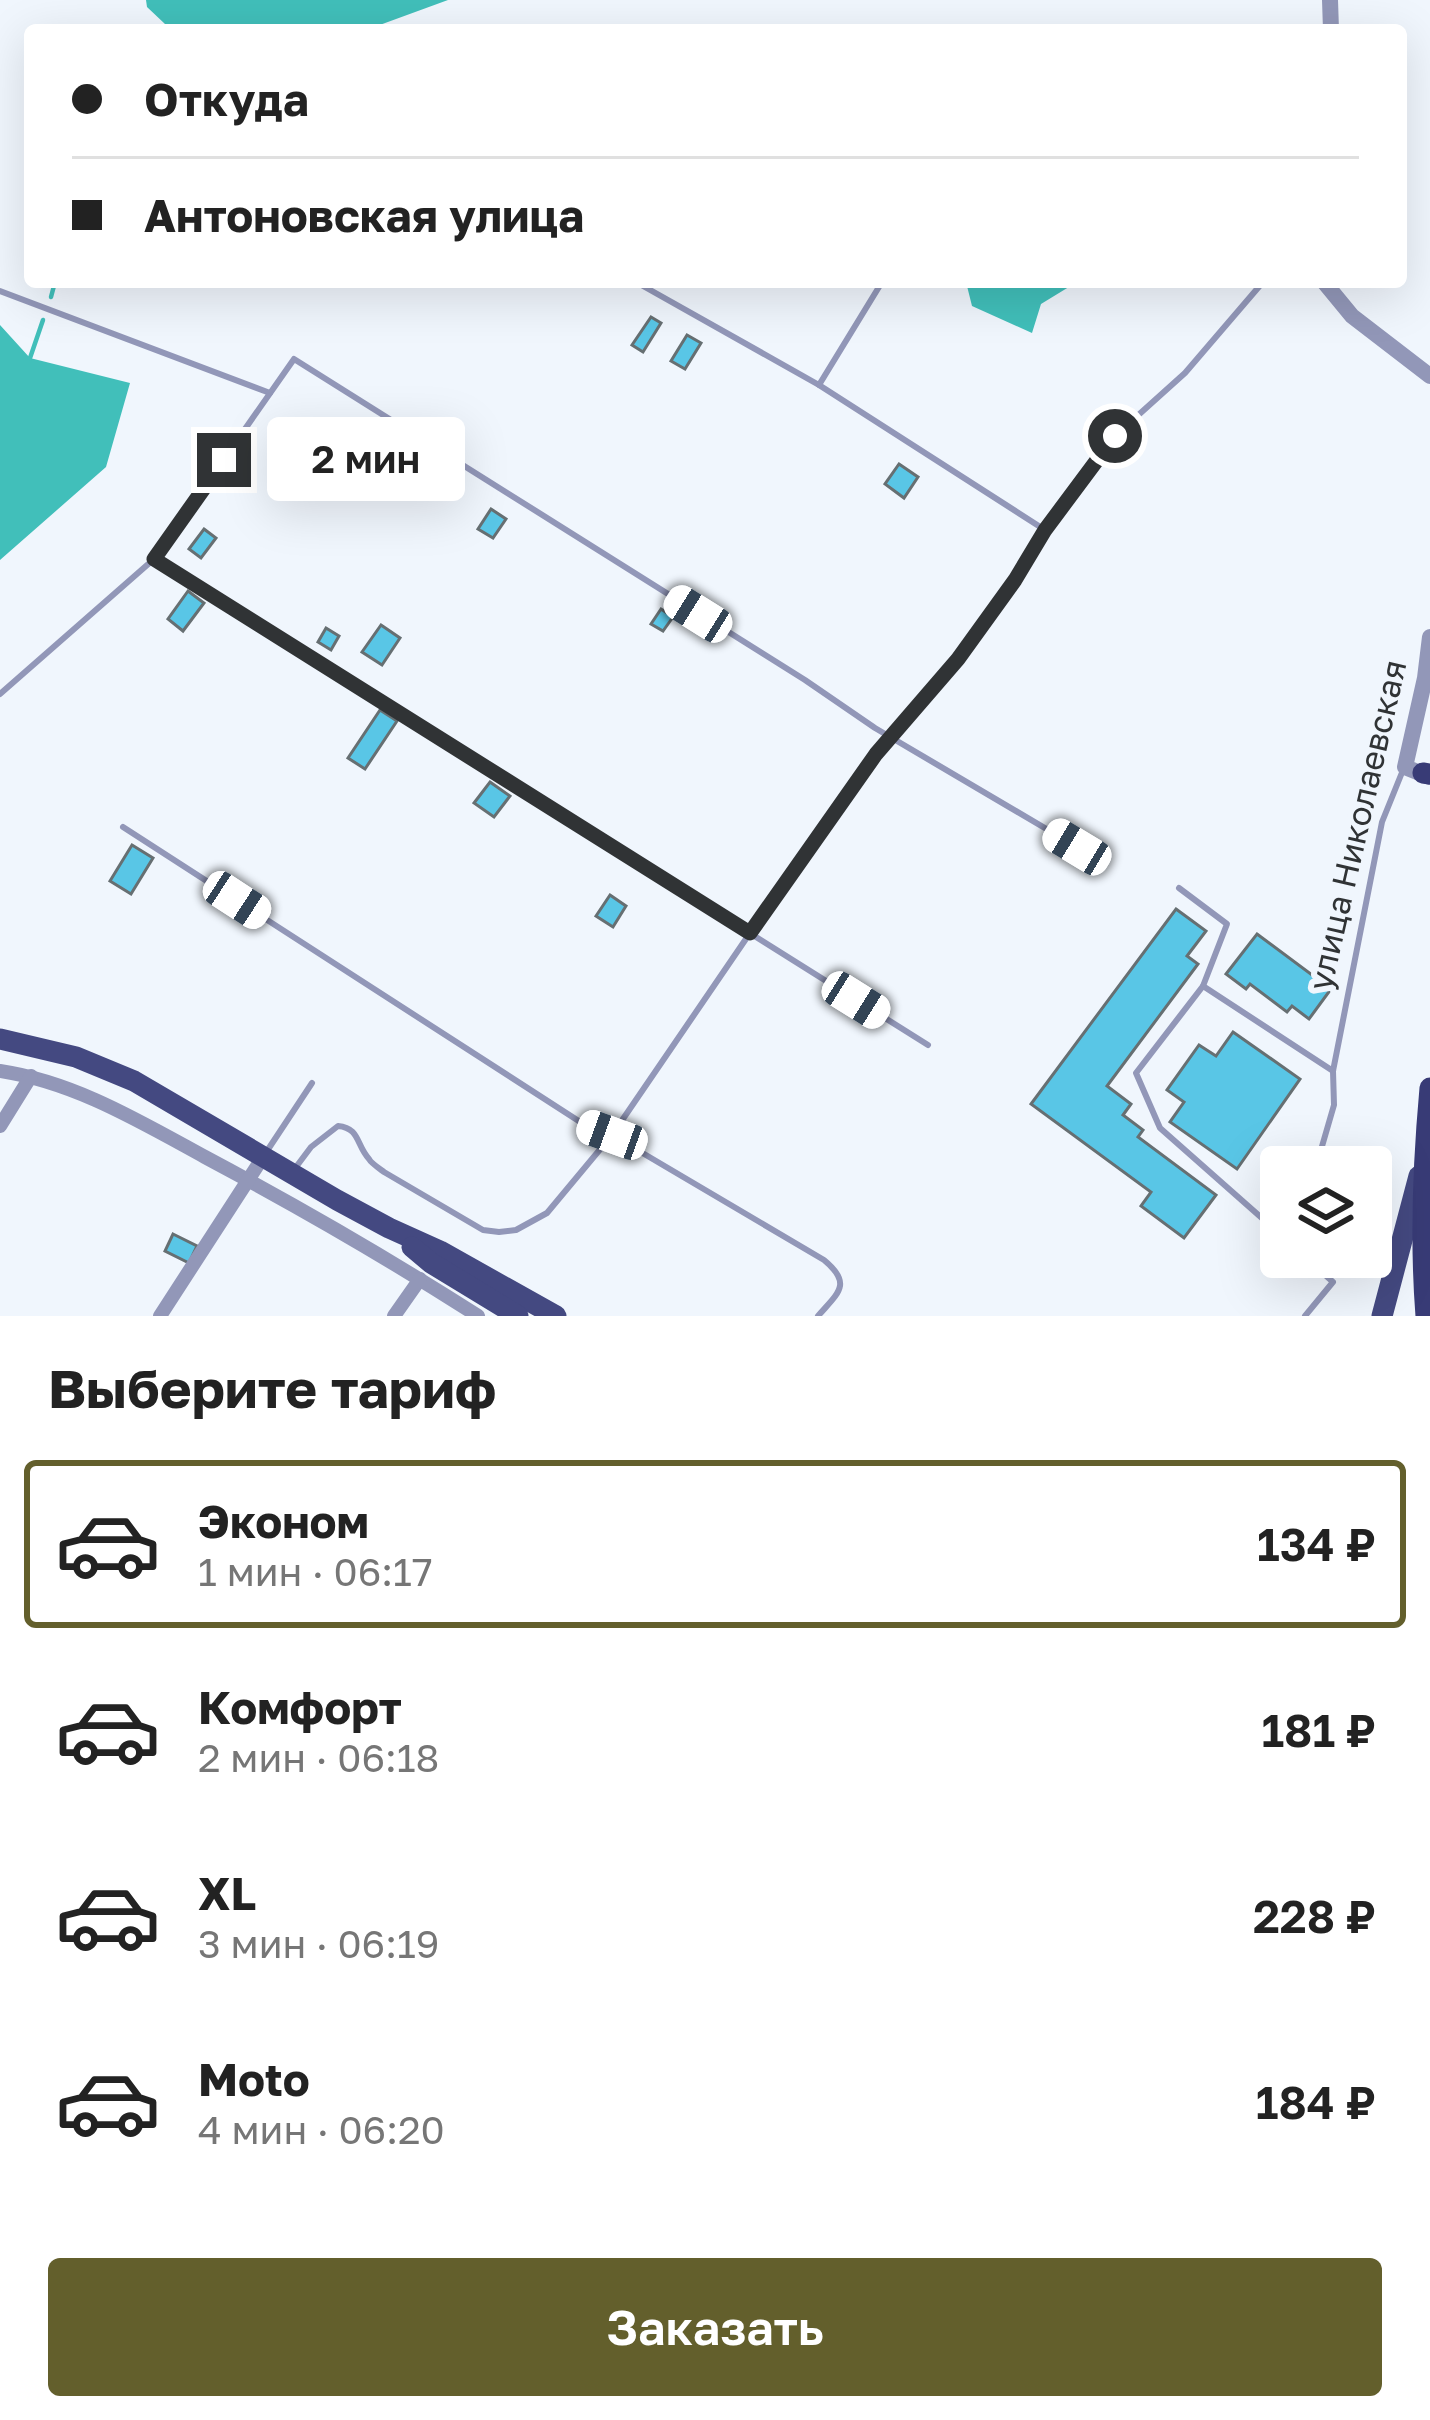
<!DOCTYPE html>
<html lang="ru">
<meta charset="utf-8">
<style>
body{margin:0;font-family:"Golos Text",sans-serif;background:#f2f2f2;color:#222;height:100vh;display:flex;flex-direction:column;font-size:45px;white-space:nowrap}
*{box-sizing:border-box;margin:0}
p{font-size:39px;color:#767676}
.icon{flex:none;width:66px;height:66px;fill:none;stroke:currentColor;stroke-width:2;stroke-linecap:round;stroke-linejoin:round}
.map{position:relative;height:1316px;overflow:hidden}
.side{display:flex;flex-direction:column;background:#fff;flex:1}
.side>*{flex:none}
.banner{position:absolute;left:24px;top:24px;width:1383px;height:264px;border-radius:12px;box-shadow:0 12px 48px #0002;display:grid;align-content:center;height:264px;padding:0 48px;background:#fff}
.controls{position:absolute;left:1260px;top:1146px;display:grid;gap:24px}
.controls a{display:grid;place-items:center;width:132px;height:132px;border-radius:12px;background:#fff;box-shadow:0 12px 48px #0002;font-size:60px}
.end{position:absolute;width:54px;height:54px;margin:-27px;border:15px solid #303335;background:#fff;box-shadow:0 0 0 6px #fff}
.from{border-radius:50%}
.bubble{position:absolute;height:84px;border-radius:12px;background:#fff;box-shadow:0 12px 48px #0002;font-size:39px;font-weight:600;line-height:84px;text-align:center}
.car{position:absolute;width:36px;height:72px;margin:-36px -18px;border-radius:15px;box-shadow:0 0 9px 3px #0007;background:linear-gradient(#fff 24%,#345 0 40%,#fff 0 76%,#345 0 86%,#fff 0)}
.banner b{display:flex;align-items:center;gap:42px;height:114px;font-size:45px}
.banner b+b{border-top:3px solid #e0e0e0}
.banner i{width:30px;height:30px;background:#222}
ul{padding:0;list-style:none}
li{display:flex;align-items:center;gap:36px;height:168px;margin:0 24px 18px;padding:0 24px;border:6px solid transparent;border-radius:12px}
li div{flex:1}
li b{display:block;font-size:45px}
li em{font-style:normal;font-weight:600}
li.current{border-color:#635f2c}
li>.icon{width:108px;height:108px;stroke-width:1.5}
h2{padding:0 48px;font-size:54px;line-height:144px}
.button{display:flex;gap:24px;margin-top:auto;padding:24px 48px}
.button a{flex:1;height:138px;border-radius:12px;background:#635f2c;color:#fff;font-size:48px;font-weight:600;line-height:138px;text-align:center}
.map>svg:first-child{display:block}
</style>
<div class="map">
<svg width="1430" height="1316" viewBox="0 0 1430 1316">
<rect width="100%" height="100%" fill="#f0f6fd"/>
<!-- water -->
<g fill="#41bfba">
<path d="M146,0H448L366,30H166L165,24L147,7Z"/>
<path d="M966,282H1077L1041,304L1032,333L972,306Z"/>
<path d="M0,325L30,358L130,383L106,467L0,560Z"/>
</g>
<g fill="none" stroke-linecap="round" stroke-linejoin="round">
<!-- stream -->
<g stroke="#41bfba" stroke-width="4.5">
<path d="M51,297L55,282"/>
<path d="M30,358L43,320"/>
</g>
</g>
<!-- building -->
<g fill="#59c6e6" stroke="#666f72" stroke-width="3">
<path d="M651,317L661,323L643,352L632,345Z"/>
<path d="M687,335L701,343L685,369L671,361Z"/>
<path d="M899,464L918,477L904,498L885,484Z"/>
<path d="M491,509L506,519L493,538L478,529Z"/>
<path d="M204,529L216,538L201,558L189,549Z"/>
<path d="M188,591L204,603L183,631L168,619Z"/>
<path d="M661,609L673,617L663,631L651,624Z"/>
<path d="M381,625L400,638L382,665L362,652Z"/>
<path d="M326,628L339,636L331,650L318,642Z"/>
<path d="M380,710L397,721L365,769L348,758Z"/>
<path d="M490,782L510,796L494,817L474,803Z"/>
<path d="M132,845L153,858L131,894L110,881Z"/>
<path d="M610,895L626,906L613,927L596,916Z"/>
<path d="M1176,909L1206,931L1187,956L1198,964L1107,1086L1131,1104L1123,1115L1143,1130L1138,1137L1216,1195L1184,1238L1141,1206L1151,1192L1031,1104Z"/>
<path d="M1257,934L1331,989L1309,1019L1292,1006L1287,1012L1250,984L1246,989L1226,974Z"/>
<path d="M1233,1032L1300,1079L1237,1169L1170,1122L1184,1102L1167,1090L1199,1045L1216,1056Z"/>
<path d="M173,1234L197,1246L189,1263L165,1251Z"/>
</g>
<g fill="none" stroke-linecap="round" stroke-linejoin="round">
<!-- service -->
<g stroke="#9297b8" stroke-width="6">
<path d="M636,282L819,385L1045,530"/>
<path d="M0,291L270,393"/>
<path d="M819,385L882,282"/>
<path d="M154,559L928,1045"/>
<path d="M0,694L154,559L294,359L805,680L875,728L1077,847"/>
<path d="M123,827L588,1127L612,1135L824,1260C853,1284 838,1293 818,1316"/>
<path d="M1179,888L1227,924L1203,986"/>
<path d="M265,1154L312,1083"/>
<path d="M1316,1167L1334,1105L1333,1071L1382,822L1403,770"/>
<path d="M293,1171L311,1147L338,1126C360,1128 356,1145 369,1159C371,1163 380,1169 384,1172L483,1230L499,1232L516,1230L547,1213L612,1135L750,933L876,754L958,659L1015,581L1045,530L1115,436L1185,373L1263,282"/>
<path d="M1281,1235L1160,1128L1136,1073L1203,986L1333,1071"/>
<path d="M1305,1316L1333,1282L1305,1257"/>
</g>
<!-- minor -->
<g stroke="#9297b8" stroke-width="14">
<path d="M0,1071C74,1082 139,1121 205,1157C297,1206 389,1259 478,1316"/>
<path d="M0,1126L31,1076"/>
<path d="M160,1316L263,1157"/>
<path d="M394,1316L420,1279"/>
</g>
<!-- tertiary -->
<g stroke="#9297b8" stroke-width="16">
<path d="M1330,0L1331,30"/>
<path d="M1324,282L1352,316L1430,376"/>
<path d="M1430,637L1425,678L1405,767L1430,777"/>
</g>
<!-- primary -->
<g stroke="#444981" stroke-width="21">
<path d="M0,1039L76,1057L134,1081L337,1200L389,1228L440,1251L556,1316"/>
<path d="M412,1247L431,1263L518,1316"/>
<path d="M1382,1316L1419,1176"/>
</g>
<!-- trunk -->
<g stroke="#383b76" stroke-width="21">
<path d="M1423,773L1430,774"/>
<path d="M1426,1316C1420,1240 1423,1165 1430,1088"/>
</g>
</g>
<g fill="none" stroke-linecap="round" stroke-linejoin="round">
<!-- route -->
<path stroke="#303335" stroke-width="15" d="M224,460L154,559L750,933L876,754L958,659L1015,580L1045,530L1115,436"/>
</g>
<g text-anchor="middle" stroke-width="12" stroke-linejoin="round" paint-order="stroke">
<!-- street labels -->
<g font-size="33" fill="#303335" stroke="#f0f6fd">
<text transform="translate(1357 825) rotate(-77)" y="12">улица Николаевская</text>
</g>
</g>
</svg>
<div class="controls">
<a><svg class="icon" aria-label="layers" viewBox="0 0 24 24"><path d="M12 4l9 5-9 5-9-5zM3 14l9 5 9-5"/></svg></a>
</div>
<i class="end from" style="left:1115px;top:436px"></i>
<i class="end" style="left:224px;top:460px"></i>
<div class="bubble" style="left:267px;top:417px;width:198px">2 мин</div>
<i class="car" style="left:698px;top:614px;rotate:302deg"></i>
<i class="car" style="left:1077px;top:847px;rotate:301deg"></i>
<i class="car" style="left:237px;top:900px;rotate:123deg"></i>
<i class="car" style="left:856px;top:1000px;rotate:122deg"></i>
<i class="car" style="left:612px;top:1135px;rotate:290deg"></i>
<div class="banner">
<b><i class="from"></i>Откуда</b>
<b><i></i>Антоновская улица</b>
</div>
</div>
<section class="side">
<h2>Выберите тариф</h2>
<ul>
<li class="current"><svg class="icon" aria-label="car" viewBox="0 0 24 24"><path d="M5 17H2v-5l4-1 3-4h7l3 4 3 1v5h-3M9 17h6M6 11h13"/><circle cx="7" cy="17" r="2"/><circle cx="17" cy="17" r="2"/></svg><div><b>Эконом</b><p>1 мин · 06:17</p></div><em>134 ₽</em></li>
<li><svg class="icon" aria-label="car" viewBox="0 0 24 24"><path d="M5 17H2v-5l4-1 3-4h7l3 4 3 1v5h-3M9 17h6M6 11h13"/><circle cx="7" cy="17" r="2"/><circle cx="17" cy="17" r="2"/></svg><div><b>Комфорт</b><p>2 мин · 06:18</p></div><em>181 ₽</em></li>
<li><svg class="icon" aria-label="car" viewBox="0 0 24 24"><path d="M5 17H2v-5l4-1 3-4h7l3 4 3 1v5h-3M9 17h6M6 11h13"/><circle cx="7" cy="17" r="2"/><circle cx="17" cy="17" r="2"/></svg><div><b>XL</b><p>3 мин · 06:19</p></div><em>228 ₽</em></li>
<li><svg class="icon" aria-label="car" viewBox="0 0 24 24"><path d="M5 17H2v-5l4-1 3-4h7l3 4 3 1v5h-3M9 17h6M6 11h13"/><circle cx="7" cy="17" r="2"/><circle cx="17" cy="17" r="2"/></svg><div><b>Moto</b><p>4 мин · 06:20</p></div><em>184 ₽</em></li>
</ul>
<div class="button"><a>Заказать</a></div>
</section>
